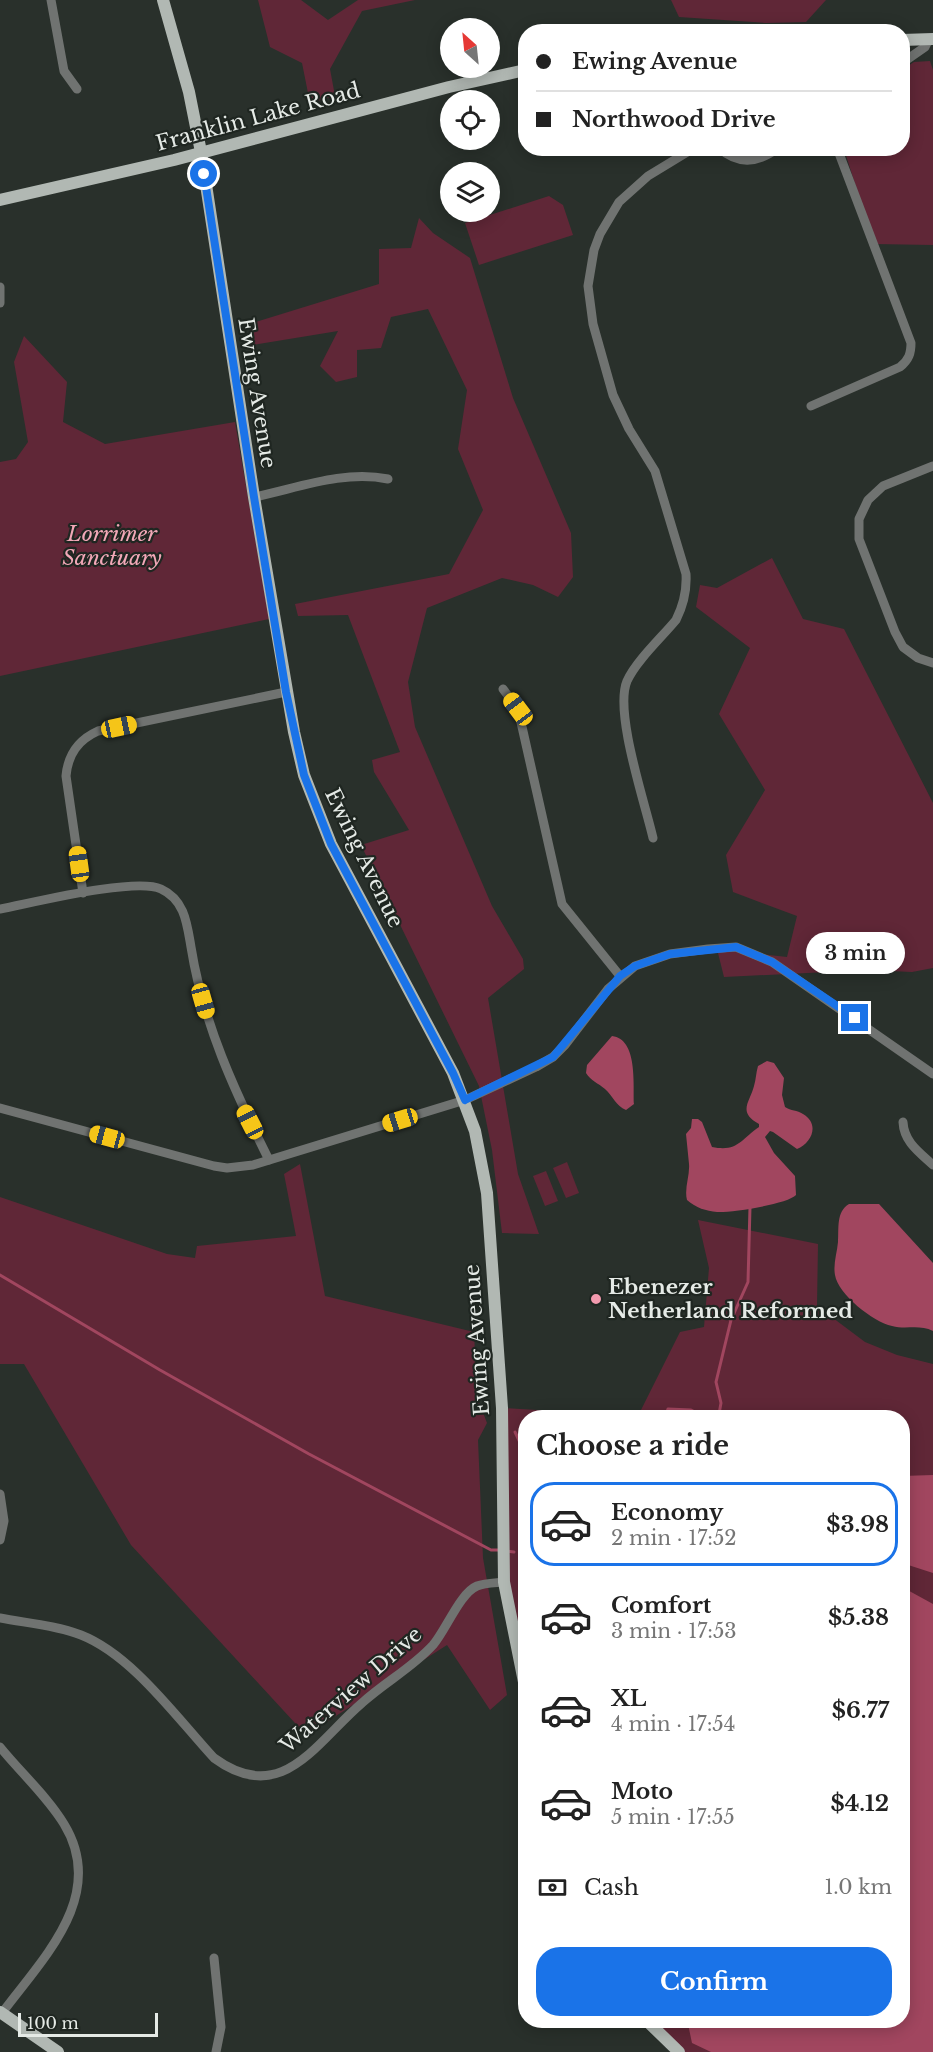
<!DOCTYPE html>
<meta charset="utf-8">
<style>
body{margin:0;font-family:"Libre Baskerville",serif;background:#f2f2f2;color:#222;height:100vh;display:flex;flex-direction:column;font-size:22px;white-space:nowrap}
*{box-sizing:border-box;margin:0}
p{font-size:20px;color:#767676}
.icon{flex:none;width:33px;height:33px;fill:none;stroke:currentColor;stroke-width:2;stroke-linecap:round;stroke-linejoin:round}
.map{position:relative;flex:1;overflow:hidden}
.drawer{position:absolute;left:518px;top:1410px;width:392px;height:618px;display:flex;flex-direction:column;background:#fff;border-radius:24px;box-shadow:0 3px 15px #0003}
.drawer>*{flex:none}
.hud{position:absolute;left:518px;top:24px;width:392px;height:132px;border-radius:24px;box-shadow:0 3px 15px #0003;display:grid;align-content:center;height:132px;padding:0 18px;background:#fff}
.needle{width:39px;rotate:333deg}
.fabs{position:absolute;left:440px;top:18px;display:grid;gap:12px}
.fabs a{display:grid;place-items:center;width:60px;height:60px;border-radius:50%;background:#fff;box-shadow:0 3px 15px #0003;font-size:30px}
.scale{position:absolute;left:18px;bottom:15px;width:140px;box-sizing:border-box;padding-left:6px;border:3px solid #e5eae6;border-top:0;font-size:16px;line-height:21px;white-space:nowrap;color:#e5eae6;-webkit-text-stroke:4px #1f2621;paint-order:stroke}
.end{position:absolute;width:27px;height:27px;margin:-14px;border:8px solid #1a73e8;background:#fff;box-shadow:0 0 0 3px #fff}
.from{border-radius:50%}
.bubble{position:absolute;height:42px;border-radius:21px;background:#fff;box-shadow:0 3px 15px #0003;font-size:20px;font-weight:700;line-height:42px;text-align:center}
.car{position:absolute;width:18px;height:36px;margin:-18px -9px;border-radius:8px;box-shadow:0 0 4px 2px #0007;background:linear-gradient(#f5c518 24%,#345 0 40%,#f5c518 0 76%,#345 0 86%,#f5c518 0)}
.hud b{display:flex;align-items:center;gap:21px;height:57px;font-size:22px}
.hud b+b{border-top:2px solid #e0e0e0}
.hud i{width:15px;height:15px;background:#222}
ul{padding:0;list-style:none}
li{display:flex;align-items:center;gap:18px;height:84px;margin:0 12px 9px;padding:0 6px;border:3px solid transparent;border-radius:24px}
li div{flex:1}
li b{display:block;font-size:22px}
li em{font-style:normal;font-weight:700}
li.active{border-color:#1a73e8}
li>.icon{width:54px;height:54px;stroke-width:1.5}
h2{padding:0 18px;font-size:27px;line-height:72px}
.pay{display:flex;align-items:center;gap:15px;height:66px;padding:0 18px;font-size:22px}
.pay p{margin-inline-start:auto}
.cta{display:flex;gap:12px;margin-top:auto;padding:12px 18px}
.cta a{flex:1;height:69px;border-radius:24px;background:#1a73e8;color:#fff;font-size:24px;font-weight:700;line-height:69px;text-align:center}
.map>svg:first-child{display:block}
</style>
<div class="map">
<svg width="933" height="2052" viewBox="0 0 933 2052">
<rect width="100%" height="100%" fill="#29302b"/>
<!-- green -->
<g fill="#602737">
<path d="M258,0H301L328,20L358,0H415L362,11L330,69L335,96L310,103L302,63L270,47Z"/>
<path d="M671,0H826L806,22L766,23L679,17Z"/>
<path d="M930,61L933,70V245L874,244L844,149L902,148V70L914,62Z"/>
<path d="M549,196L563,205L573,235L479,265L465,223Z"/>
<path d="M419,218L433,233L470,258L513,398L571,533L573,577L558,597L533,585L502,578L427,608L408,682L415,727L492,906L523,959L524,969L488,998L518,1174L539,1234L502,1233L492,1150L479,1086L361,845L409,830L374,772L372,760L400,752L348,615L298,616L295,604L449,574L483,510L458,449L467,390L428,309L391,317L381,348L357,350V377L336,382L320,366L338,331L252,345L249,324L379,284V249L411,248Z"/>
<path d="M24,336L67,382L63,422L105,444L235,422L269,619L0,676V462L16,459L28,442L14,362Z"/>
<path d="M772,558L803,619L844,629L933,803V968L912,972L868,970L724,977L717,949L787,957L797,916L733,892L726,855L765,790L719,714L750,648L696,607L700,585L717,588Z"/>
<path d="M567,1162L579,1193L566,1198L553,1168Z"/>
<path d="M300,1164L325,1296L474,1332L477,1397L487,1423L478,1440L483,1558L507,1695L490,1710L447,1645L306,1735L131,1545L24,1364H0V1197L167,1254L195,1258L197,1246L296,1236L284,1174Z"/>
<path d="M546,1171L558,1201L545,1206L533,1176Z"/>
<path d="M698,1220L818,1244L817,1306L865,1342L897,1355L933,1364V2052H679L646,2021L902,2020V1418H525V1687L505,1590L502,1408L638,1416L680,1332L704,1327L709,1268Z"/>
</g>
<!-- water -->
<g fill="#a1465f">
<path d="M612,1036C638,1039 633,1085 634,1104L626,1110C616,1106 613,1096 605,1089C598,1083 591,1081 586,1073L587,1065Z"/>
<path d="M767,1061L774,1063L784,1078L782,1095L785,1107C791,1111 797,1110 803,1114C820,1124 812,1143 797,1149L773,1132L770,1131L765,1137L774,1153L795,1176L796,1195C788,1204 730,1213 717,1212C706,1211 696,1208 687,1200C684,1188 690,1176 689,1164C688,1154 687,1144 686,1134L691,1128L692,1119H698L702,1122L712,1147C738,1152 740,1140 759,1127V1124C737,1112 750,1102 754,1086C756,1079 756,1073 758,1066Z"/>
<path d="M849,1204H879L933,1263V1331C919,1324 906,1330 892,1326C873,1322 838,1294 835,1275C833,1264 837,1253 838,1242C839,1228 836,1212 849,1204Z"/>
<path d="M933,1475V1573L902,1563V1476Z"/>
<path d="M902,1587L933,1604V2052H711L692,2043L688,2024L680,2021L902,2020Z"/>
</g>
<g fill="none" stroke-linecap="round" stroke-linejoin="round">
<!-- stream -->
<g stroke="#a1465f" stroke-width="3">
<path d="M0,1275L160,1370L309,1454L491,1550H499"/>
<path d="M665,1418L668,1409L691,1410L706,1418"/>
<path d="M707,1418L719,1414L721,1403L716,1382L731,1320L748,1282L750,1207"/>
<path d="M515,1432L525,1453"/>
<path d="M506,1551L514,1552"/>
</g>
<!-- minor -->
<g stroke="#707371" stroke-width="9">
<path d="M51,0L64,71L77,89"/>
<path d="M902,63L925,47L929,39"/>
<path d="M719,148C738,165 758,163 778,148"/>
<path d="M0,287V303"/>
<path d="M811,406L900,367C909,360 911,353 911,343L837,148"/>
<path d="M933,466L883,486L868,500L859,519V539L895,632L903,647L918,658L933,663"/>
<path d="M254,497C298,488 343,470 388,479"/>
<path d="M503,689L518,709L562,904L620,976"/>
<path d="M653,838C645,803 614,712 627,681C636,661 662,637 676,620C684,604 687,591 686,574L655,471L629,429L613,395L593,324L588,286L594,250L600,234L619,202L648,176L694,148"/>
<path d="M83,893L66,776C68,754 78,740 98,731L286,692"/>
<path d="M0,909C32,903 135,877 161,889C185,900 187,924 191,947C203,1023 235,1092 269,1160"/>
<path d="M0,1108L214,1166L227,1168L253,1165L465,1100L536,1067L553,1057L565,1045L608,989L635,966L670,954L708,949L736,947L772,962L933,1074"/>
<path d="M903,1122C904,1142 919,1152 933,1165"/>
<path d="M0,1494L4,1521L0,1540"/>
<path d="M0,1618C26,1623 55,1625 81,1635C132,1655 177,1718 214,1758C282,1808 316,1742 362,1703C385,1682 412,1668 433,1645C446,1630 460,1593 477,1586C485,1583 495,1583 504,1582"/>
<path d="M0,1747C21,1773 47,1796 64,1824C108,1896 42,1959 2,2013"/>
<path d="M214,1958L221,2027L216,2052"/>
</g>
<!-- major -->
<g stroke="#b1b8b3" stroke-width="12">
<path d="M163,0L189,92L201,152L254,497L294,732L304,775L331,844L453,1073L475,1131L487,1193L502,1408L504,1582L525,1687"/>
<path d="M902,40L933,39"/>
<path d="M0,200L174,160L449,87L525,70"/>
<path d="M0,2012L58,2052"/>
<path d="M646,2020L679,2052"/>
</g>
</g>
<g fill="none" stroke-linecap="round" stroke-linejoin="round">
<!-- route -->
<path stroke="#1a73e8" stroke-width="8" d="M204,174L254,497L286,692L304,775L331,844L453,1073L465,1100L553,1057L620,976L635,966L670,954L736,947L772,962L855,1018"/>
</g>
<!-- markers -->
<circle fill="#f29aae" stroke="#1f2621" stroke-width="2" cx="596" cy="1299" r="6"/>
<g text-anchor="middle" stroke-width="4.5" stroke-linejoin="round" paint-order="stroke">
<!-- street labels -->
<g font-size="21" fill="#e5eae6" stroke="#1f2621">
<text transform="translate(258 117) rotate(-15)" y="7">Franklin Lake Road</text>
<text transform="translate(257 393) rotate(81)" y="7">Ewing Avenue</text>
<text transform="translate(364 858) rotate(64)" y="7">Ewing Avenue</text>
<text transform="translate(477 1340) rotate(-94)" y="7">Ewing Avenue</text>
<text transform="translate(351 1690) rotate(-41)" y="7">Waterview Drive</text>
</g>
<!-- park labels -->
<g font-size="21" font-style="italic" fill="#f3a8b8" stroke="#1f2621">
<text x="112" y="541">Lorrimer<tspan x="112" dy="24">Sanctuary</tspan></text>
</g>
<!-- poi labels -->
<g font-size="21" font-weight="bold" fill="#e5eae6" stroke="#1f2621" text-anchor="start">
<text x="608" y="1294">Ebenezer<tspan x="608" dy="24">Netherland Reformed</tspan></text>
</g>
</g>
</svg>
<div class="fabs">
<a><svg class="needle" viewBox="-14 -14 28 28"><path d="M0-13l5 13h-10z" fill="#e53935"/><path d="M0 13l5-13h-10z" fill="#767676"/></svg></a>
<a><svg class="icon" aria-label="locate" viewBox="0 0 24 24"><circle cx="12" cy="12" r="6"/><path d="M12 2v4M12 18v4M2 12h4M18 12h4"/></svg></a>
<a><svg class="icon" aria-label="layers" viewBox="0 0 24 24"><path d="M12 4l9 5-9 5-9-5zM3 14l9 5 9-5"/></svg></a>
</div>
<div class="scale">100 m</div>
<i class="end from" style="left:204px;top:174px"></i>
<i class="end" style="left:855px;top:1018px"></i>
<div class="bubble" style="left:806px;top:932px;width:99px">3 min</div>
<i class="car" style="left:518px;top:709px;rotate:323deg"></i>
<i class="car" style="left:119px;top:727px;rotate:78deg"></i>
<i class="car" style="left:79px;top:864px;rotate:352deg"></i>
<i class="car" style="left:203px;top:1001px;rotate:164deg"></i>
<i class="car" style="left:400px;top:1120px;rotate:253deg"></i>
<i class="car" style="left:250px;top:1122px;rotate:333deg"></i>
<i class="car" style="left:107px;top:1137px;rotate:285deg"></i>
<div class="hud">
<b><i class="from"></i>Ewing Avenue</b>
<b><i></i>Northwood Drive</b>
</div>
<section class="drawer">
<h2>Choose a ride</h2>
<ul>
<li class="active"><svg class="icon" aria-label="car" viewBox="0 0 24 24"><path d="M5 17H2v-5l4-1 3-4h7l3 4 3 1v5h-3M9 17h6M6 11h13"/><circle cx="7" cy="17" r="2"/><circle cx="17" cy="17" r="2"/></svg><div><b>Economy</b><p>2 min · 17:52</p></div><em>$3.98</em></li>
<li><svg class="icon" aria-label="car" viewBox="0 0 24 24"><path d="M5 17H2v-5l4-1 3-4h7l3 4 3 1v5h-3M9 17h6M6 11h13"/><circle cx="7" cy="17" r="2"/><circle cx="17" cy="17" r="2"/></svg><div><b>Comfort</b><p>3 min · 17:53</p></div><em>$5.38</em></li>
<li><svg class="icon" aria-label="car" viewBox="0 0 24 24"><path d="M5 17H2v-5l4-1 3-4h7l3 4 3 1v5h-3M9 17h6M6 11h13"/><circle cx="7" cy="17" r="2"/><circle cx="17" cy="17" r="2"/></svg><div><b>XL</b><p>4 min · 17:54</p></div><em>$6.77</em></li>
<li><svg class="icon" aria-label="car" viewBox="0 0 24 24"><path d="M5 17H2v-5l4-1 3-4h7l3 4 3 1v5h-3M9 17h6M6 11h13"/><circle cx="7" cy="17" r="2"/><circle cx="17" cy="17" r="2"/></svg><div><b>Moto</b><p>5 min · 17:55</p></div><em>$4.12</em></li>
</ul>
<div class="pay"><svg class="icon" aria-label="cash" viewBox="0 0 24 24"><path d="M3 7h18v10H3z"/><circle cx="12" cy="12" r="2"/></svg>Cash<p>1.0 km</p></div>
<div class="cta"><a>Confirm</a></div>
</section>
</div>
